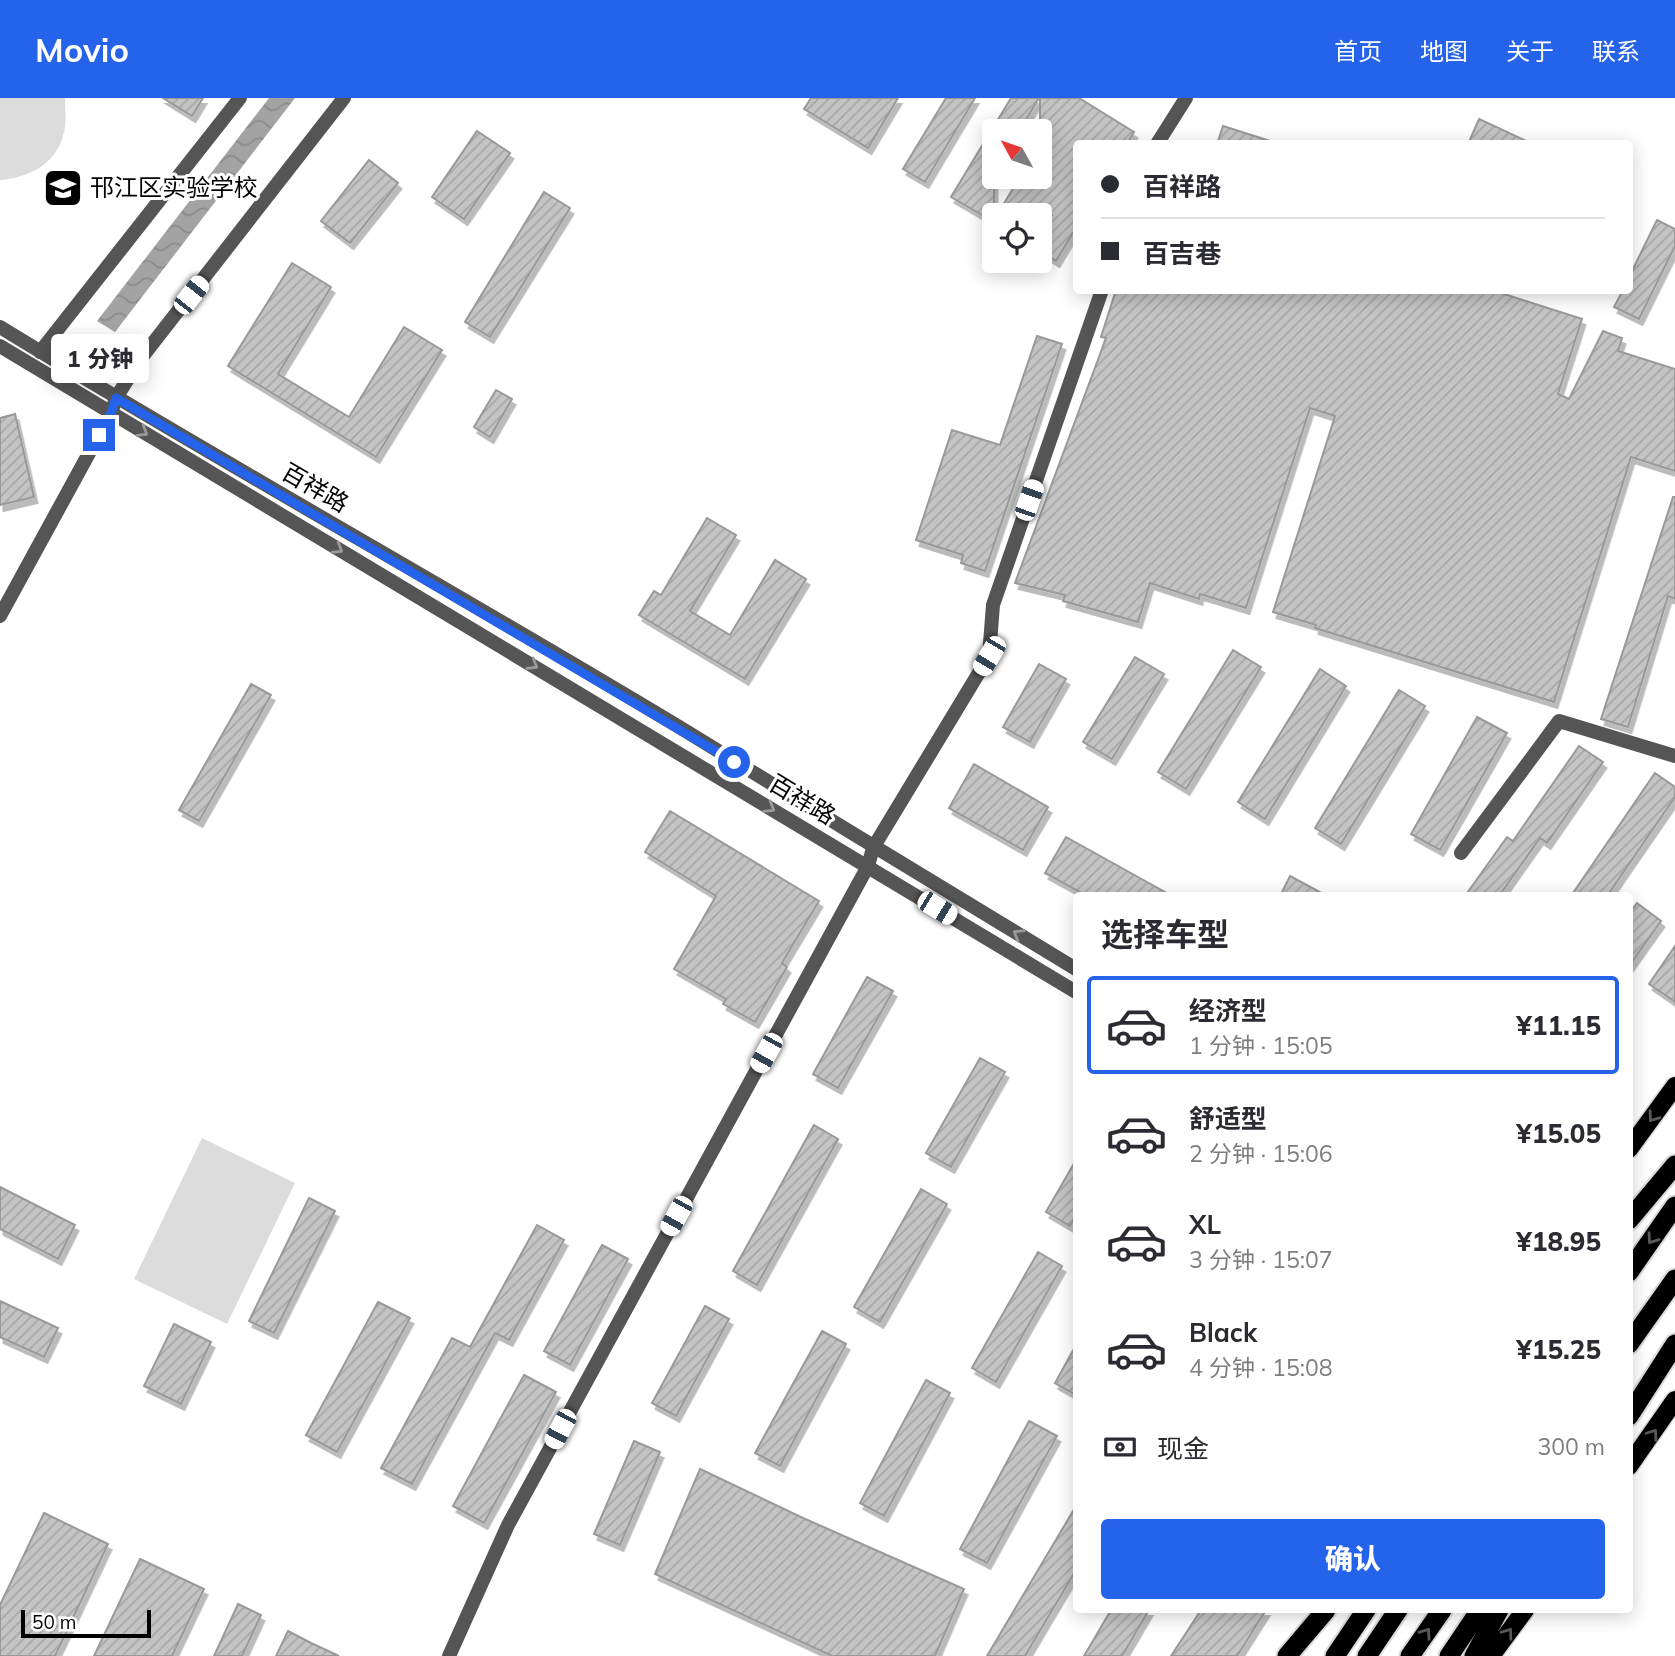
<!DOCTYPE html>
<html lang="zh">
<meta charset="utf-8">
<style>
body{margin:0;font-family:Mulish,"Noto Sans SC",sans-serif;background:#f7f7f7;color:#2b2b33;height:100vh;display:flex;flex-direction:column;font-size:26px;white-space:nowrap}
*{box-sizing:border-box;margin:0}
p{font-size:23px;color:#7c7c81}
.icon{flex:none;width:38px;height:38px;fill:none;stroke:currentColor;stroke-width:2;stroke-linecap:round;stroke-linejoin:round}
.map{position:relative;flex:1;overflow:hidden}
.side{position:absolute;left:1073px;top:794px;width:560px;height:721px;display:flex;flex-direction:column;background:#fff;border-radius:7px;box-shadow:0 4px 18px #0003}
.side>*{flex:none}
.banner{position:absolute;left:1073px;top:42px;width:560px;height:154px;border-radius:7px;box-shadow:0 4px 18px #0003;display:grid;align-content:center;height:154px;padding:0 28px;background:#fff}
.needle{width:46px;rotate:310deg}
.controls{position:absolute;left:982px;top:21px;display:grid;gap:14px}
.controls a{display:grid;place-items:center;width:70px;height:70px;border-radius:7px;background:#fff;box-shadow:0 4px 18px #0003;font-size:35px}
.scale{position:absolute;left:21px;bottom:18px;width:130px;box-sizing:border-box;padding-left:7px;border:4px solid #000;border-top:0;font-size:19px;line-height:24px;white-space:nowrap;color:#000;-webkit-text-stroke:5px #fff;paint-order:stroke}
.end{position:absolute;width:32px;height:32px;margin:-16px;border:9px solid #2563eb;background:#fff;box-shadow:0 0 0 4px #fff}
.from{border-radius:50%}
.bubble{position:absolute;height:49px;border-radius:7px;background:#fff;box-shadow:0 4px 18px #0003;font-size:23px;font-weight:800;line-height:49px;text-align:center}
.car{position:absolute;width:21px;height:42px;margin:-21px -10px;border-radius:9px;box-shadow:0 0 5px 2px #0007;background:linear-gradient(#fff 24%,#345 0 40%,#fff 0 76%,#345 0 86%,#fff 0)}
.banner b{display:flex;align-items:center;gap:24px;height:66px;font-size:26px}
.banner b+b{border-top:2px solid #e1e1e2}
.banner i{width:18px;height:18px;background:#2b2b33}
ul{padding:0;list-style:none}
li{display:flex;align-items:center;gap:21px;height:98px;margin:0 14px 10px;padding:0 14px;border:4px solid transparent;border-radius:7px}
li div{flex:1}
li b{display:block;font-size:26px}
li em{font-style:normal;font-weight:800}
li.on{border-color:#2563eb}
li>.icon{width:63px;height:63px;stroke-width:1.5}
h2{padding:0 28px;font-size:32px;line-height:84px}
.pay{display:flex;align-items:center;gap:18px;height:77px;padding:0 28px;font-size:26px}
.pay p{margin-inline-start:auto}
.primary-button{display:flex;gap:14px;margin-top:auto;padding:14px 28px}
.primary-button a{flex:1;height:80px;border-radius:7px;background:#2563eb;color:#fff;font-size:28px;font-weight:800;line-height:80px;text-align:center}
header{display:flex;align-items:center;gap:42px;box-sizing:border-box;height:98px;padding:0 35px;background:#2563eb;color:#fff}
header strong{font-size:33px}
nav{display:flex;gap:38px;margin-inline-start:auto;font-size:24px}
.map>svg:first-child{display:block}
</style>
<header>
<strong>Movio</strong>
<nav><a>首页</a><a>地图</a><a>关于</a><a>联系</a></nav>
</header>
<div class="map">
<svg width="1675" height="1558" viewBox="0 0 1675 1558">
<defs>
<pattern id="water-waves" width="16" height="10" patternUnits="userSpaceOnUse" patternTransform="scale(1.75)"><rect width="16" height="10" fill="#a3a3a3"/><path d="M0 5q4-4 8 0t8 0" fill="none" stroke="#8b8b8b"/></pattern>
<pattern id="building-hatch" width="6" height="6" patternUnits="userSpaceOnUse" patternTransform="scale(1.75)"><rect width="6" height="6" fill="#c4c4c4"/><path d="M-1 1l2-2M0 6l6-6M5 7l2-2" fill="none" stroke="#a7a7a7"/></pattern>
<filter id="shadow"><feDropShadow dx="3.5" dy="6" stdDeviation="0" flood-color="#0004"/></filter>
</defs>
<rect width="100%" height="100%" fill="#fff"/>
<!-- green -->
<g fill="#dcdcdc">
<path d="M0,0H65C65,13 67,26 63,38C55,67 27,80 0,82Z"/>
<path d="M202,1040L295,1085L227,1226L134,1181Z"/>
</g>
<!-- water -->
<path fill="url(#water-waves)" d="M269,0H295L115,234L97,223Z"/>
<!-- building -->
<g fill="url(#building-hatch)" stroke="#999" stroke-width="2" filter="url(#shadow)">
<path d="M163,0H203L192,18Z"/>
<path d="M811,0H898L868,50L804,11Z"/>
<path d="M946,0H975L925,84L903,71Z"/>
<path d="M1011,0H1039L1019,33H994V124L951,99Z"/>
<path d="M1040,0H1079L1134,34L1127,46H1076V130L1056,163L1040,153V139L1052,117H997L1020,79H1040Z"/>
<path d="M1479,21L1533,46H1468Z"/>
<path d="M1223,28L1270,43L1269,46H1217Z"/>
<path d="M477,33L510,55L464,121L432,99Z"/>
<path d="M369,62L398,85L350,145L321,123Z"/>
<path d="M544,94L570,110L490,239L465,224Z"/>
<path d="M1657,122L1675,131V148L1639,221L1614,209L1623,192H1629V179Z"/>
<path d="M292,165L331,189L278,276L349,319L404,229L442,252L376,359L228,268Z"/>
<path d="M1116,192H1492L1582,221L1558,296L1569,301L1603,233L1622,240L1618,253L1675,271V373L1631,359L1554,604L1315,530L1316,527L1273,514L1335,318L1310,310L1246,510L1200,496L1199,501L1150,485L1138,524L1063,503L1065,497L1015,485L1106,240L1101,239Z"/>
<path d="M1037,238L1062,246L985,473L961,465L963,457L916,442L952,332L1000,347Z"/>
<path d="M496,292L512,301L490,339L474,329Z"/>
<path d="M15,316L34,399L0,407V320Z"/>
<path d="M1673,399H1675V501L1668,498L1628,629L1601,621Z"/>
<path d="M707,420L736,437L690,513L730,537L775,462L806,481L745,581L639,517L654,493L661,497Z"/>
<path d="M1233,552L1261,569L1186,691L1158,674Z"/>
<path d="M1135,559L1164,576L1112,661L1083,644Z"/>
<path d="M1039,566L1066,581L1030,644L1003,629Z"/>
<path d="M1320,571L1346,588L1265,721L1238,704Z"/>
<path d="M251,586L271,597L199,723L179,712Z"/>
<path d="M1399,592L1425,608L1341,746L1315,730Z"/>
<path d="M1477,619L1507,635L1440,752L1411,736Z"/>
<path d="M1579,648L1603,664L1547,745L1540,740L1499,798H1465L1507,739L1513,743Z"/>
<path d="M974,666L1048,709L1023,752L949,710Z"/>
<path d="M1655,675L1675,689V699L1607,798H1571Z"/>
<path d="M670,713L819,803L782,865L787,869L755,924L723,906L726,901L674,871L716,798L645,754Z"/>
<path d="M1066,739L1172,798H1087L1045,775Z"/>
<path d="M1290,778L1327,798H1280Z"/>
<path d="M1637,805L1661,823L1629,868V816Z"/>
<path d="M1675,848V904L1649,886Z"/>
<path d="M867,879L893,893L838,990L813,976Z"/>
<path d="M980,960L1005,974L951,1069L926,1055Z"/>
<path d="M814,1027L838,1041L757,1187L733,1173Z"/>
<path d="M1076,1062V1118L1070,1128L1046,1114Z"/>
<path d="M0,1089L75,1127L58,1161L0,1131Z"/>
<path d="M921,1091L947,1106L880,1224L854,1209Z"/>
<path d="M309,1100L335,1113L274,1235L249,1223Z"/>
<path d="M537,1127L564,1142L509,1242L495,1235L412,1386L381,1370L452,1240L470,1249Z"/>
<path d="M602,1147L628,1161L570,1267L544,1253Z"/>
<path d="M1038,1154L1062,1168L996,1284L972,1270Z"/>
<path d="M0,1203L58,1230L44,1259L0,1239Z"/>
<path d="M378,1204L410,1220L337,1354L306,1337Z"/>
<path d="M705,1208L729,1221L676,1318L652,1305Z"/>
<path d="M174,1226L211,1244L181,1306L144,1288Z"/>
<path d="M822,1233L846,1246L780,1368L755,1355Z"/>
<path d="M1076,1247V1297L1055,1285Z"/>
<path d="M524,1277L556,1294L484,1425L453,1408Z"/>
<path d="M926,1282L950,1295L884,1418L860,1405Z"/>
<path d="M1029,1323L1057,1338L987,1465L960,1451Z"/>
<path d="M634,1343L660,1354L620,1447L594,1436Z"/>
<path d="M700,1371L803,1420L964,1491L935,1558H832L655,1476Z"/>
<path d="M1076,1408V1472L1025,1558H987Z"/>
<path d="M44,1415L108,1446L55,1558H0V1507Z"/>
<path d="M140,1461L204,1491L172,1558H94Z"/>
<path d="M238,1506L261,1517L242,1558H214Z"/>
<path d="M1111,1512H1149L1122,1558H1084Z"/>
<path d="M1201,1512H1266L1237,1558H1171Z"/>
<path d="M288,1533L311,1545L339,1558H276Z"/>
</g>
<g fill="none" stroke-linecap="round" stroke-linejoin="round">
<!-- primary casing -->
<g stroke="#dbdbdb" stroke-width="21">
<g id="primary">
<path d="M1629,1051L1675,988"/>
<path d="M1629,1368L1675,1302"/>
<path d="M1491,1558L1525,1512"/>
</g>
</g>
<!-- trunk casing -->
<g stroke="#dbdbdb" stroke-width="23">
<g id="trunk">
<path d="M1629,1122L1675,1067"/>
<path d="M1629,1174L1675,1108"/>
<path d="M1629,1246L1675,1181"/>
<path d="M1629,1318L1675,1246"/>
<path d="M1287,1558L1326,1512"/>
<path d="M1335,1558L1366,1512"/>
<path d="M1367,1558L1398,1512"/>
<path d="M1410,1558L1442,1512"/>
<path d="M1449,1558L1480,1512"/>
<path d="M1474,1558L1499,1512"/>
</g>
</g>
<!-- minor -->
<g stroke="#555" stroke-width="14">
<path d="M1157,46L1186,0"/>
<path d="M40,254L240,0"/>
<path d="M0,518L111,315L116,300L139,263L344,0"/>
<path d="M1461,755L1559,623L1675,658"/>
<path d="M449,1558L508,1427L868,768L873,750L989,558L993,507L1102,192"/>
</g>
<!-- tertiary -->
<g stroke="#555" stroke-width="14">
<path d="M0,229C227,368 461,497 689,635C818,714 946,793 1076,871"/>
<path d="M0,248L1076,894"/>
</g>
<!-- primary -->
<use href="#primary" stroke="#000" stroke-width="18"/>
<!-- trunk -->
<use href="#trunk" stroke="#000" stroke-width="19"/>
</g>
<!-- one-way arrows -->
<defs><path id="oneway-chevron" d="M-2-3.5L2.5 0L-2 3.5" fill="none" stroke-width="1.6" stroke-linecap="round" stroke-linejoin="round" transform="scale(1.75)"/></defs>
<g stroke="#999">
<use href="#oneway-chevron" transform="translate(143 334) rotate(31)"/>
<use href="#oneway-chevron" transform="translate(338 451) rotate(31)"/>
<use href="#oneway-chevron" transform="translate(533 567) rotate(31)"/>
<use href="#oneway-chevron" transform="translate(770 710) rotate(31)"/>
<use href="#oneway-chevron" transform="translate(1018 836) rotate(-149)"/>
</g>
<g stroke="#595959">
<use href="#oneway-chevron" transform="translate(1653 1019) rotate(126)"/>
<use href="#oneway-chevron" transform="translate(1652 1141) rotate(125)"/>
<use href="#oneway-chevron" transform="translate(1653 1336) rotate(-54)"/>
<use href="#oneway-chevron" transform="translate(1426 1535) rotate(-55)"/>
<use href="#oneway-chevron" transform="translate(1508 1535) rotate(-54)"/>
</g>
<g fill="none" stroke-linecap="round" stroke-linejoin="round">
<!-- route -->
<path stroke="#2563eb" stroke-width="9" d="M99,337L111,315L116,300L734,664"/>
</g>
<!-- icons -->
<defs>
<g id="school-square" transform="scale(2.0125)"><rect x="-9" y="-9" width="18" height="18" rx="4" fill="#000" stroke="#fff"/><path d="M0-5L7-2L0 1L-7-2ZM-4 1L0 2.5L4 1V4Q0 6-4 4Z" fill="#fff"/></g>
</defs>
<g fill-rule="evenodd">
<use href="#school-square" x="63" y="90"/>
</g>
<g text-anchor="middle" stroke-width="6" stroke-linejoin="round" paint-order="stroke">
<!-- poi labels -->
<g font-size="24" fill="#000" stroke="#fff" text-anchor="start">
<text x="90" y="98">邗江区实验学校</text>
</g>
<!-- street labels -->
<g font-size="24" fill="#000" stroke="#fff">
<text transform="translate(315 390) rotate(30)" y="8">百祥路</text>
<text transform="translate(802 702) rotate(31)" y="8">百祥路</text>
</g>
</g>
</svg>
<div class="controls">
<a><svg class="needle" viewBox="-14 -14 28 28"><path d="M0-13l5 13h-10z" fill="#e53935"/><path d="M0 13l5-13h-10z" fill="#7c7c81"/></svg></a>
<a><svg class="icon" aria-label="locate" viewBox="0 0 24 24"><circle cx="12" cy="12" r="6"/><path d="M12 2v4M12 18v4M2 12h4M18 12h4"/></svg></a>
</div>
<div class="scale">50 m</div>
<i class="end from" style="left:734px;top:664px"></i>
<i class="end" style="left:99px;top:337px"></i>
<div class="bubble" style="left:51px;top:236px;width:98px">1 分钟</div>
<i class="car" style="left:191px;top:197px;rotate:38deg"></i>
<i class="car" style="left:1029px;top:402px;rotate:19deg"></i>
<i class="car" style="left:989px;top:558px;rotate:211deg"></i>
<i class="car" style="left:937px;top:810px;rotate:121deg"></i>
<i class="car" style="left:766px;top:955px;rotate:209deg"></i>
<i class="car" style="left:676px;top:1118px;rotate:209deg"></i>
<i class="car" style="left:560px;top:1331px;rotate:208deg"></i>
<div class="banner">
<b><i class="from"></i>百祥路</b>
<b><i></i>百吉巷</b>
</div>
<section class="side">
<h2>选择车型</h2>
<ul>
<li class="on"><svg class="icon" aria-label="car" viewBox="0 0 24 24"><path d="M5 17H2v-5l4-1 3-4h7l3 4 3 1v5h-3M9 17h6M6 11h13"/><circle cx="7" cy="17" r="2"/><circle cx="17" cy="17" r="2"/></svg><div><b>经济型</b><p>1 分钟 · 15:05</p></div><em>¥11.15</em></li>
<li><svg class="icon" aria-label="car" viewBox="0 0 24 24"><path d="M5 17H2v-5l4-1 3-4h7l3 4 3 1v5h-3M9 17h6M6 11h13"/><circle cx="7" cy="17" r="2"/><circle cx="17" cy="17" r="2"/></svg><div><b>舒适型</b><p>2 分钟 · 15:06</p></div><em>¥15.05</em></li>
<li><svg class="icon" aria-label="car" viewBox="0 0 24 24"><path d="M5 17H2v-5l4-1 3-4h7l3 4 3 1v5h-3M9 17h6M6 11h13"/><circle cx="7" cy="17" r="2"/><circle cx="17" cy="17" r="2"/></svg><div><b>XL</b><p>3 分钟 · 15:07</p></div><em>¥18.95</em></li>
<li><svg class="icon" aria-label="car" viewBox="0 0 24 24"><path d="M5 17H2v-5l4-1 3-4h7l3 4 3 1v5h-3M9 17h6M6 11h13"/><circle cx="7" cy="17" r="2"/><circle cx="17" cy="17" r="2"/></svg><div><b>Black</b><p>4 分钟 · 15:08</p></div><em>¥15.25</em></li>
</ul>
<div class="pay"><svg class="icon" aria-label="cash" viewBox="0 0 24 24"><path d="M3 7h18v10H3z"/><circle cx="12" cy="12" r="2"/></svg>现金<p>300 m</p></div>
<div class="primary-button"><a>确认</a></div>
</section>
</div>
